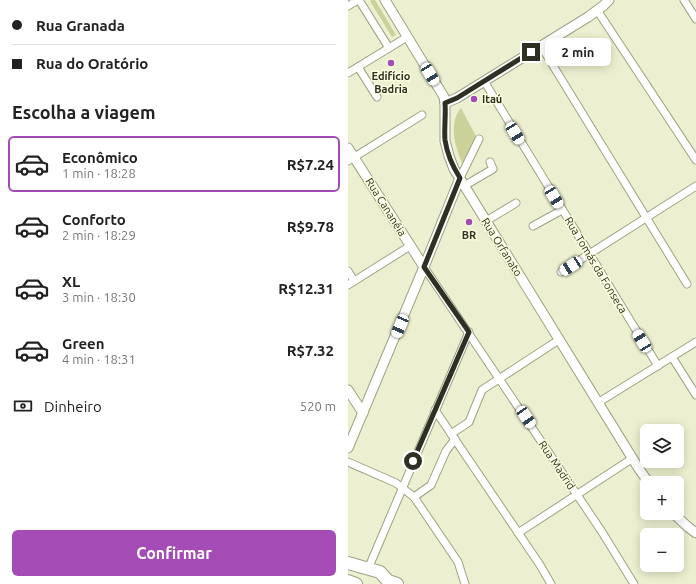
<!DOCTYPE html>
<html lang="pt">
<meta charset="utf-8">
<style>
body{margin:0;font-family:Ubuntu,sans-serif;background:#f2f2f2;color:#222;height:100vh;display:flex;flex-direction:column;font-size:15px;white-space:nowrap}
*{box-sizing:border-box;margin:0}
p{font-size:13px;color:#767676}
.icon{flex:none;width:22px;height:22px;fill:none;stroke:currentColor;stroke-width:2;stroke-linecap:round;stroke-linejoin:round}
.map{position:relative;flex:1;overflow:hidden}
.sheet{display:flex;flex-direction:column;background:#fff;width:348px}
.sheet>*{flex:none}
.top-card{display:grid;align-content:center;height:88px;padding:0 12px;background:#fff}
.buttons{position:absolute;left:292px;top:424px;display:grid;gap:8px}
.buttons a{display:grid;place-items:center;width:44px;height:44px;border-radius:6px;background:#fff;box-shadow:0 2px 10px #0003;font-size:20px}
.end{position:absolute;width:18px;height:18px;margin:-9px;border:5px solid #2f3024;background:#fff;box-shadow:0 0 0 2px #fff}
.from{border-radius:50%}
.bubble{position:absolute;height:28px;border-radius:6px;background:#fff;box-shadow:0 2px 10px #0003;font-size:13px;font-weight:600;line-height:28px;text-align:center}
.car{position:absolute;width:12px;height:24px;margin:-12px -6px;border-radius:5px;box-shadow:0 0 3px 1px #0007;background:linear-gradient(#fff 24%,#345 0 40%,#fff 0 76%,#345 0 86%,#fff 0)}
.top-card b{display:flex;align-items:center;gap:14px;height:38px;font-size:15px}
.top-card b+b{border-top:1px solid #e0e0e0}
.top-card i{width:10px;height:10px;background:#222}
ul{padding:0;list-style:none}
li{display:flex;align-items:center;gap:12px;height:56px;margin:0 8px 6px;padding:0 4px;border:2px solid transparent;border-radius:6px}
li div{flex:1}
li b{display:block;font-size:15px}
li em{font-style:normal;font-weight:600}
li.on{border-color:#a54bb6}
li>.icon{width:36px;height:36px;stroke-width:1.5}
h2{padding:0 12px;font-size:18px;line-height:48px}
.pay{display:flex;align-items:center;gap:10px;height:44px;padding:0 12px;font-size:15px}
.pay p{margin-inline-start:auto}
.action{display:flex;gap:8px;margin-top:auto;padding:8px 12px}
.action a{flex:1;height:46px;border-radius:6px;background:#a54bb6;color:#fff;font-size:16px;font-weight:600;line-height:46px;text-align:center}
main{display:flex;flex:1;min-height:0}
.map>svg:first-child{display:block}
</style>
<main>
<section class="sheet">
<div class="top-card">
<b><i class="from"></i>Rua Granada</b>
<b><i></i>Rua do Oratório</b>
</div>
<h2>Escolha a viagem</h2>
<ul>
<li class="on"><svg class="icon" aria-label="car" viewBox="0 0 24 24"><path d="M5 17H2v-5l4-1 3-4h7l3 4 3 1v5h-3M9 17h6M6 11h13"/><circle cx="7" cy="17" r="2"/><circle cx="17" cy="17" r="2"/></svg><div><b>Econômico</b><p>1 min · 18:28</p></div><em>R$7.24</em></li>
<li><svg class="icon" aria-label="car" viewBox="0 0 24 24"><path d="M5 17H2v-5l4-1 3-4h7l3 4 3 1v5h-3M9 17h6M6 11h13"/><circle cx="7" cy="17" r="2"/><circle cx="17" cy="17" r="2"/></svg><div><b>Conforto</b><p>2 min · 18:29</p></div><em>R$9.78</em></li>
<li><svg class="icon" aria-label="car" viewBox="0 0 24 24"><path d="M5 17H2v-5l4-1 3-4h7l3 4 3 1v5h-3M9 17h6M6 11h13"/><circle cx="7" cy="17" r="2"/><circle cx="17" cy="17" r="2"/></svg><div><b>XL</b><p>3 min · 18:30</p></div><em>R$12.31</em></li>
<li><svg class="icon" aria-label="car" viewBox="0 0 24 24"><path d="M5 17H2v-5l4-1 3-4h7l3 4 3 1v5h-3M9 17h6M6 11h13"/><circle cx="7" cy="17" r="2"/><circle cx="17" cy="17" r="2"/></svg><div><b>Green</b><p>4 min · 18:31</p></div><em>R$7.32</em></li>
</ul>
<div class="pay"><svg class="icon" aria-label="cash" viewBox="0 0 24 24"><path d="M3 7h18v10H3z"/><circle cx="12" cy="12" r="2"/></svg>Dinheiro<p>520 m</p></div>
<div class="action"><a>Confirmar</a></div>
</section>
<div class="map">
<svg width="348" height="584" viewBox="0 0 348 584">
<rect width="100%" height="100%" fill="#edf0d0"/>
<!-- green -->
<g fill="#ccd099">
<path d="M24,0H27L48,35L44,37L22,1Z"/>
<path d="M113,108L128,136L114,163C107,146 100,124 113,108Z"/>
</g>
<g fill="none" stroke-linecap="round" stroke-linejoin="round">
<!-- street casing -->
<g stroke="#9fa184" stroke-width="9">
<g id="street">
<path d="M11,0L41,48"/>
<path d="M336,0L348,19"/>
<path d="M0,6L10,0"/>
<path d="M249,10L348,160"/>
<path d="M193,46L339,284"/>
<path d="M10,67L29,97"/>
<path d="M0,73L59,37"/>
<path d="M136,81L310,366"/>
<path d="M0,161L74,115"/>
<path d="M112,178L131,139"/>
<path d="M116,186L145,169L142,162"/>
<path d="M138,221L168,203"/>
<path d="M185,226L214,210"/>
<path d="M76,267L254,532L286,584"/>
<path d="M0,271L6,281"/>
<path d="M213,272L348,186"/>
<path d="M0,285L62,246"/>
<path d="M324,357L348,395"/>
<path d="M251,402L348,342"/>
<path d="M87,410L192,565L203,584"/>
<path d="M103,434L121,422L134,390L206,343"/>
<path d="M0,462L48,483L66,497L110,562L117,584"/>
<path d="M66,497L83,485L98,451L107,439"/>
<path d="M170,533L285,458"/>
<path d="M20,569L121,332"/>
</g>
</g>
<!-- secondary casing -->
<g stroke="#9fa184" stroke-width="11">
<g id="secondary">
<path d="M37,0L96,97L97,103V141L101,156L106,169L291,469L301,483"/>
<path d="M97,103L109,98L240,17L255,6L261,0"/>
<path d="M0,148L76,267"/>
<path d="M0,390L15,413"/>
<path d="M0,448L76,267L112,178"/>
<path d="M325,513L340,527L348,533"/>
</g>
</g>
<!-- highway casing -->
<g stroke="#9fa184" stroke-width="14">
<g id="highway">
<path d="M0,563L32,572L40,581L49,584"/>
<path d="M0,581L8,584"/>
</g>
</g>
<!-- street -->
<use href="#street" stroke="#fff" stroke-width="7"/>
<!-- secondary -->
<use href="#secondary" stroke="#fff" stroke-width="9"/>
<!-- highway -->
<use href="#highway" stroke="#fff" stroke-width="12"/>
</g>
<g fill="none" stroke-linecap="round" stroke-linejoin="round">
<!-- route -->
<path stroke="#2f3024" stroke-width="5" d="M65,461L121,332L76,267L112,178C105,167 99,154 97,140C96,128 98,115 97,103L109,98L183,52"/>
</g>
<!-- markers -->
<g fill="#a54bb6" stroke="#fbfddd" stroke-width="1.5">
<circle cx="43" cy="63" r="4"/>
<circle cx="126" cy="99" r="4"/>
<circle cx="121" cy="222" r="4"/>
</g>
<g text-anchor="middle" stroke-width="3" stroke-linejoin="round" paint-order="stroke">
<!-- poi labels -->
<g font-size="11" font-weight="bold" fill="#2f3024" stroke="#fbfddd">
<text x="43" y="80">Edifício<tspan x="43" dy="13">Badria</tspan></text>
<text x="134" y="103" text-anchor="start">Itaú</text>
<text x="121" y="239">BR</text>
</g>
<!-- street labels -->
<g font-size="11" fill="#2f3024" stroke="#fbfddd">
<text transform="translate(38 207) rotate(58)" y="4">Rua Cananéia</text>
<text transform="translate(154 247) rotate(58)" y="4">Rua Orfanato</text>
<text transform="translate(248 265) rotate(59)" y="4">Rua Tomás da Fonseca</text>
<text transform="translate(209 465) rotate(56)" y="4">Rua Madrid</text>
</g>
</g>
</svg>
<div class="buttons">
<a><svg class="icon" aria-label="layers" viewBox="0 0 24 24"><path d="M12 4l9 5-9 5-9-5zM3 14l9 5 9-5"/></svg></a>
<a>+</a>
<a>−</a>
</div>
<i class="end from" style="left:65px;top:461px"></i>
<i class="end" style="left:183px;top:52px"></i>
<div class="bubble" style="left:197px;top:38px;width:66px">2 min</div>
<i class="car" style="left:82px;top:74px;rotate:149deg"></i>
<i class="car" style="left:167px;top:133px;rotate:149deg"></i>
<i class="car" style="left:206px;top:197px;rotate:149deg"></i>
<i class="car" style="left:223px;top:266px;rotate:237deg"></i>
<i class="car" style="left:52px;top:326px;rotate:203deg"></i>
<i class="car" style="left:294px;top:341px;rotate:329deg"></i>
<i class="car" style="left:178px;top:417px;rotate:146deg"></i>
</div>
</main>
